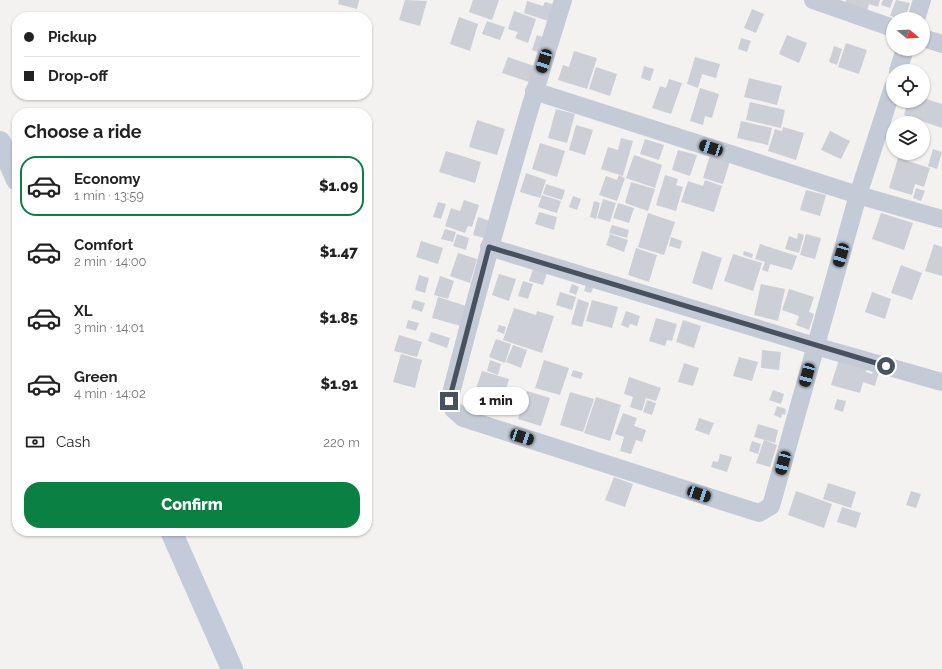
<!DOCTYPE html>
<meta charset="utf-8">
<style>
body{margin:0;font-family:Raleway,sans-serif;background:#f2f2f2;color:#222;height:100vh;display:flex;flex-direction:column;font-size:15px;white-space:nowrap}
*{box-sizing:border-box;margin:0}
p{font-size:13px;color:#767676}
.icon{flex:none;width:22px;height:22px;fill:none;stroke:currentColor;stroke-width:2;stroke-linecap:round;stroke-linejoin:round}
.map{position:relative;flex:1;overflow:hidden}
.drawer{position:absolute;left:12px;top:108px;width:360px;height:428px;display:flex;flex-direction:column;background:#fff;border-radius:16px;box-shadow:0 1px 3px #0004}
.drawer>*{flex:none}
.guide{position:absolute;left:12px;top:12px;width:360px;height:88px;border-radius:16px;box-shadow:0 1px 3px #0004;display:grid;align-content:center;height:88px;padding:0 12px;background:#fff}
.needle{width:26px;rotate:108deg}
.buttons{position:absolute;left:886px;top:12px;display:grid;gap:8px}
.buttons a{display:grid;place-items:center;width:44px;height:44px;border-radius:50%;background:#fff;box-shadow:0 1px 3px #0004;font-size:20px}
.end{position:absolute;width:18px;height:18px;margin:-9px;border:5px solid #475160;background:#fff;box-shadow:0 0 0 2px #fff}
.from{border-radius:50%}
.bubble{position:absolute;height:28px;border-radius:14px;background:#fff;box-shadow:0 1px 3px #0004;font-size:13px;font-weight:800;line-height:28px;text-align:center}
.car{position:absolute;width:12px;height:24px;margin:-12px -6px;border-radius:5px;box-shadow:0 0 3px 1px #0007;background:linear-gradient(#222 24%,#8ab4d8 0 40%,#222 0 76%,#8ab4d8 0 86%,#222 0)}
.guide b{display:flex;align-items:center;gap:14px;height:38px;font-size:15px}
.guide b+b{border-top:1px solid #e0e0e0}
.guide i{width:10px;height:10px;background:#222}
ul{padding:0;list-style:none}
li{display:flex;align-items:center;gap:12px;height:60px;margin:0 8px 6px;padding:0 4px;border:2px solid transparent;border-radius:16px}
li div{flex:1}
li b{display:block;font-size:15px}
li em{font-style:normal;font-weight:800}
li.active{border-color:#0b8043}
li>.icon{width:36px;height:36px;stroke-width:1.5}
h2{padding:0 12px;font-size:18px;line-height:48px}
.pay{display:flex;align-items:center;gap:10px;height:44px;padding:0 12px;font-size:15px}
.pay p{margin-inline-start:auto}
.primary-button{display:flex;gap:8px;margin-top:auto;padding:8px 12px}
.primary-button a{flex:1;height:46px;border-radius:16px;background:#0b8043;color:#fff;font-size:16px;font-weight:800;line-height:46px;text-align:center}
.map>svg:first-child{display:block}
</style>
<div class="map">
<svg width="942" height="669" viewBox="0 0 942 669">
<rect width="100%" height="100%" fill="#f4f1f1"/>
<!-- building -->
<g fill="#cdcfd7">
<path d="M339,0H359L357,9L338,4Z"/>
<path d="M405,0L427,1L420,26L399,20Z"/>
<path d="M473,0H499L492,20L469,12Z"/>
<path d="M846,0H880L878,7L869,4L866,14L844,6Z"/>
<path d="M883,0H893L890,8L881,5Z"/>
<path d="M896,0L910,3L905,19L890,16Z"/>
<path d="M527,1L543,6L545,2L556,5L551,22L524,13Z"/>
<path d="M752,9L764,14L756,33L744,28Z"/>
<path d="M514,11L536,19L528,43L515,38L518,32L508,29Z"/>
<path d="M459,17L478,24L470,51L450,44Z"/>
<path d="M487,21L505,27L500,40L482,34Z"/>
<path d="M537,35L548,39L543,54L532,50Z"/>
<path d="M787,35L807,43L799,63L779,54Z"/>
<path d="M741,38L751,41L747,52L738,49Z"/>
<path d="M846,43L867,50L859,74L838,67Z"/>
<path d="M834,46L842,49L837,65L829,62Z"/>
<path d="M574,51L597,58L587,89L558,80L563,65L569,67Z"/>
<path d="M508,57L534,66L529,82L502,73Z"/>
<path d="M695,57L720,64L716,78L702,74L698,88L687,84Z"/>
<path d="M644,66L654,69L650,81L641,78Z"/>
<path d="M596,67L617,74L610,96L589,89Z"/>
<path d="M749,78L782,86L777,105L744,97Z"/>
<path d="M669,79L682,83L671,114L652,108L660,86L666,88Z"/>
<path d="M700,88L719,94L712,118L705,116L703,125L690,121Z"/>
<path d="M923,98L942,104V128L904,115L908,101H923Z"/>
<path d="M750,102L785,110L781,128L746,120Z"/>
<path d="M556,109L575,114L567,143L548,138Z"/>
<path d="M477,120L505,129L497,155L469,147Z"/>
<path d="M741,121L772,128L768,145L737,138Z"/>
<path d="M576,125L593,130L585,155L569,150Z"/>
<path d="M783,127L804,133L796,160L768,151L775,129L782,131Z"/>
<path d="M830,131L850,141L841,159L821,150Z"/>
<path d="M621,138L633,141L623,176L601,169L608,147L618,150Z"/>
<path d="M645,139L664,145L659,160L640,154Z"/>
<path d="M540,143L565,151L557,177L532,169Z"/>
<path d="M933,149L942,152L937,169L928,166Z"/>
<path d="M678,150L697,155L690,176L672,170Z"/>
<path d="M446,151L481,162L475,183L439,172Z"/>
<path d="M634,155L662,165L655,188L626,178Z"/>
<path d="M710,155L730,161L723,184L703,178Z"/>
<path d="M898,158L930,168L924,187L915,184L912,195L889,188Z"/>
<path d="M526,173L546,180L540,198L520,192Z"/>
<path d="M619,175L625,178L617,201L599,195L606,176L617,180Z"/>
<path d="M665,175L678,179L676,185L683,187L676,211L656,205Z"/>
<path d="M705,180L722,186L714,212L681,202L688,181L703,186Z"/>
<path d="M631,182L655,189L648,211L625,203Z"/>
<path d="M546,184L565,190L562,200L543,194Z"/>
<path d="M916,188L925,191L921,201L913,198Z"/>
<path d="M806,190L826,195L820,216L800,210Z"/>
<path d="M542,195L561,201L557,213L538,207Z"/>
<path d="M573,196L581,199L577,210L569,207Z"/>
<path d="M603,199L616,203L610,222L597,218Z"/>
<path d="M464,200L479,205L472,227L468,226L465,233L445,226L451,208L460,211Z"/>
<path d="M594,201L600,203L596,219L590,217Z"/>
<path d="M438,202L446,204L441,219L433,217Z"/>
<path d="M618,203L634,208L629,223L613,218Z"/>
<path d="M539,212L557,217L554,230L535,224Z"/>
<path d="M648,213L675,222L664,255L638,247Z"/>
<path d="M881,213L913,223L904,250L872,239Z"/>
<path d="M478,217L493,222L488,239L473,235Z"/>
<path d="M612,225L629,230L627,238L609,233Z"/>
<path d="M445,229L456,232L453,242L441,239Z"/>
<path d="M798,233L804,235L799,253L785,249L789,236L797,239Z"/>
<path d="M457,234L469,238L466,250L453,246Z"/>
<path d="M610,234L628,240L624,252L606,245Z"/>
<path d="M806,234L821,238L815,259L800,255Z"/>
<path d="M671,237L682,241L680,249L669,246Z"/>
<path d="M421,241L443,248L438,264L416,257Z"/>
<path d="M760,244L797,256L792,270L770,264L768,272L762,270L765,262L755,259Z"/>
<path d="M934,244L942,247V276L925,271Z"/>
<path d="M636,248L657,255L649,282L628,275Z"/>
<path d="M702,251L722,258L712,290L692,283Z"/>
<path d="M744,251L753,254L752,258L743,255Z"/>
<path d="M458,253L477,259L470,283L450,276Z"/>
<path d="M733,254L762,263L753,291L724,281Z"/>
<path d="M901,265L922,273L912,300L891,293Z"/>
<path d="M533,269L547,273L543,285L529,281Z"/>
<path d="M499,274L516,279L509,301L492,295Z"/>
<path d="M419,275L429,278L425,293L415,290Z"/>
<path d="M440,276L454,281L448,299L434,295Z"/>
<path d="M523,281L533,284L528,299L518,296Z"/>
<path d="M572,284L579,287L576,295L569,292Z"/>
<path d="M761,284L785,289L778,321L754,315Z"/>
<path d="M586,285L593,288L591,293L584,291Z"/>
<path d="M789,289L814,297L809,312L814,314L809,330L796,325L799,316L782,310Z"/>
<path d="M560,292L576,297L572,310L556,305Z"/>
<path d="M872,292L891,299L885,319L865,312Z"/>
<path d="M438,297L466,306L461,326L432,318Z"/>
<path d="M578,299L589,303L582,327L571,324Z"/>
<path d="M414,300L425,303L422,312L411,308Z"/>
<path d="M592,300L618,307L612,328L586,321Z"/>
<path d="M514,308L536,315L537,311L554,316L542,353L503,340Z"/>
<path d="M626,311L640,316L637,326L630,324L628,328L621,325Z"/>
<path d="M656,318L677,324L672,341L667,340L665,346L649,341Z"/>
<path d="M408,320L419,323L416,331L406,328Z"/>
<path d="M683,320L701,326L694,348L676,342Z"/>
<path d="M499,325L506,327L504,334L497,331Z"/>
<path d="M431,332L450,338L447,348L428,341Z"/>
<path d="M399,335L422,342L417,357L394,351Z"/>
<path d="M496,339L511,344L505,363L489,357Z"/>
<path d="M513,345L527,350L521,368L506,362Z"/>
<path d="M762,350L781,352L779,370L761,368Z"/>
<path d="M401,354L422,360L415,388L393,382Z"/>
<path d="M840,356L868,365L866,372L872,374L874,367L880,368L875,386L863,382L860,393L831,385Z"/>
<path d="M739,357L758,362L752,381L733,376Z"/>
<path d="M490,360L501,364L498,375L487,371Z"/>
<path d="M544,360L569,368L560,395L535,388Z"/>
<path d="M684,363L699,368L693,386L678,382Z"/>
<path d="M573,370L583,373L581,379L571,376Z"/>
<path d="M482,371L509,379L503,400L513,404L511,412L472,400Z"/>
<path d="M629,377L661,388L656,401L646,398L642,411L630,407L633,397L624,394Z"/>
<path d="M773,390L784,394L781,404L769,400Z"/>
<path d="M527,391L550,398L541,426L518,419Z"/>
<path d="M570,392L594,399L583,432L560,425Z"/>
<path d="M596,397L621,405L610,441L584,433Z"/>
<path d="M837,399L846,401L843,412L834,409Z"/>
<path d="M647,400L656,403L652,415L643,412Z"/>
<path d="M777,406L786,409L785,415L782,414L781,418L774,415Z"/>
<path d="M623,413L637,418L634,426L646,430L642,442L636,440L631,454L620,451L624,437L615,434Z"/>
<path d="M699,418L714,423L709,435L695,430Z"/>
<path d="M758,424L778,430L775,443L754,437Z"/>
<path d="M764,440L777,445L770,467L756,463Z"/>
<path d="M752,441L761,444L758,454L749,451Z"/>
<path d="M720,454L732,457L727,472L711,467L713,461L718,462Z"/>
<path d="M614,477L633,484L625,507L605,500Z"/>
<path d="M828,483L856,492L851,508L823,499Z"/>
<path d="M796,491L832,504L824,528L788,515Z"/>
<path d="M911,491L921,494L916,508L906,505Z"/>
<path d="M842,507L861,513L856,528L837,522Z"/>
</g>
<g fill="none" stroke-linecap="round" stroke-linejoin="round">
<!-- street -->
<g stroke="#c4cbd7" stroke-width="18">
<path d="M563,0C521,133 484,266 449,401L453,409L463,418L759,513L771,506L858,195L893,87"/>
<path d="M813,0L893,28"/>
<path d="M916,19L922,0"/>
<path d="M923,38L942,44"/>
<path d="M898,71L905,49"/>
<path d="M534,91L858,195L942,219"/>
<path d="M489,247L815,346L942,382"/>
</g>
<!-- secondary -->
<g stroke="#c3cbdb" stroke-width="22">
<path d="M0,142L17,180"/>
<path d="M171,531L232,669"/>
</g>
</g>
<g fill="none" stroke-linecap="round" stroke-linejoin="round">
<!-- route -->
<path stroke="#475160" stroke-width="5" d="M449,401L489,247L886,366"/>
</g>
</svg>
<div class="buttons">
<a><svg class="needle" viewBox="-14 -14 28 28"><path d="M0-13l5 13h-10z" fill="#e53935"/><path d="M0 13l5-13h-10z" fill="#767676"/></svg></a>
<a><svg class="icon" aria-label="locate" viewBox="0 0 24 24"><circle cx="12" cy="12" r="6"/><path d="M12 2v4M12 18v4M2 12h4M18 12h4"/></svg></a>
<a><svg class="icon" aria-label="layers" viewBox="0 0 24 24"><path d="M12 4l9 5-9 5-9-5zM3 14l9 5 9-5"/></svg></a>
</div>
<i class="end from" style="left:886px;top:366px"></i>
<i class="end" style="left:449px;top:401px"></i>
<div class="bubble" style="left:463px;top:387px;width:66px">1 min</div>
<i class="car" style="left:544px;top:61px;rotate:197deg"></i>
<i class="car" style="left:711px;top:148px;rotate:288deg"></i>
<i class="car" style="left:841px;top:255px;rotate:196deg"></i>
<i class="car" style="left:807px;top:375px;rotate:195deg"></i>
<i class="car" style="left:522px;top:437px;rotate:108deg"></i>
<i class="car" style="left:783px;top:463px;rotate:195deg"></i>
<i class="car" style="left:699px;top:494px;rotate:108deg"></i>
<div class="guide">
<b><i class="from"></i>Pickup</b>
<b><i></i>Drop-off</b>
</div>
<section class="drawer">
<h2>Choose a ride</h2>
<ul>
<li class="active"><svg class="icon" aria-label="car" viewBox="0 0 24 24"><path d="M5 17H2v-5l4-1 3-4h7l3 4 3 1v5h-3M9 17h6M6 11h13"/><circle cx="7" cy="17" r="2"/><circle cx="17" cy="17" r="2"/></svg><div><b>Economy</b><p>1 min · 13:59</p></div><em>$1.09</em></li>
<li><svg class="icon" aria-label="car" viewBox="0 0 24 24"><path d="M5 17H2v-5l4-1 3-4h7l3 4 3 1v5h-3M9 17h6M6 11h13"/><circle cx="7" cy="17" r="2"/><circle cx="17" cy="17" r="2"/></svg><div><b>Comfort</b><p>2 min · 14:00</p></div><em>$1.47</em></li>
<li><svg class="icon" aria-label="car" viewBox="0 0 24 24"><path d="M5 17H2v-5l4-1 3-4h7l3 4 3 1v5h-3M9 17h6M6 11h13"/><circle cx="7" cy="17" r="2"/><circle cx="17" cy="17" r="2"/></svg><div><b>XL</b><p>3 min · 14:01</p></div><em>$1.85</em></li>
<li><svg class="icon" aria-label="car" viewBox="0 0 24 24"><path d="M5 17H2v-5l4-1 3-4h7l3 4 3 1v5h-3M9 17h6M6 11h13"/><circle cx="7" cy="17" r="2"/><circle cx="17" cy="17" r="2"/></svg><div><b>Green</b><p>4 min · 14:02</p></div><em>$1.91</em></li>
</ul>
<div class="pay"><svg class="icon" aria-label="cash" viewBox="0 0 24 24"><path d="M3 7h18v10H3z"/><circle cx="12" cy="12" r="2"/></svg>Cash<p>220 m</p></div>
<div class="primary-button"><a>Confirm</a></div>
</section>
</div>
